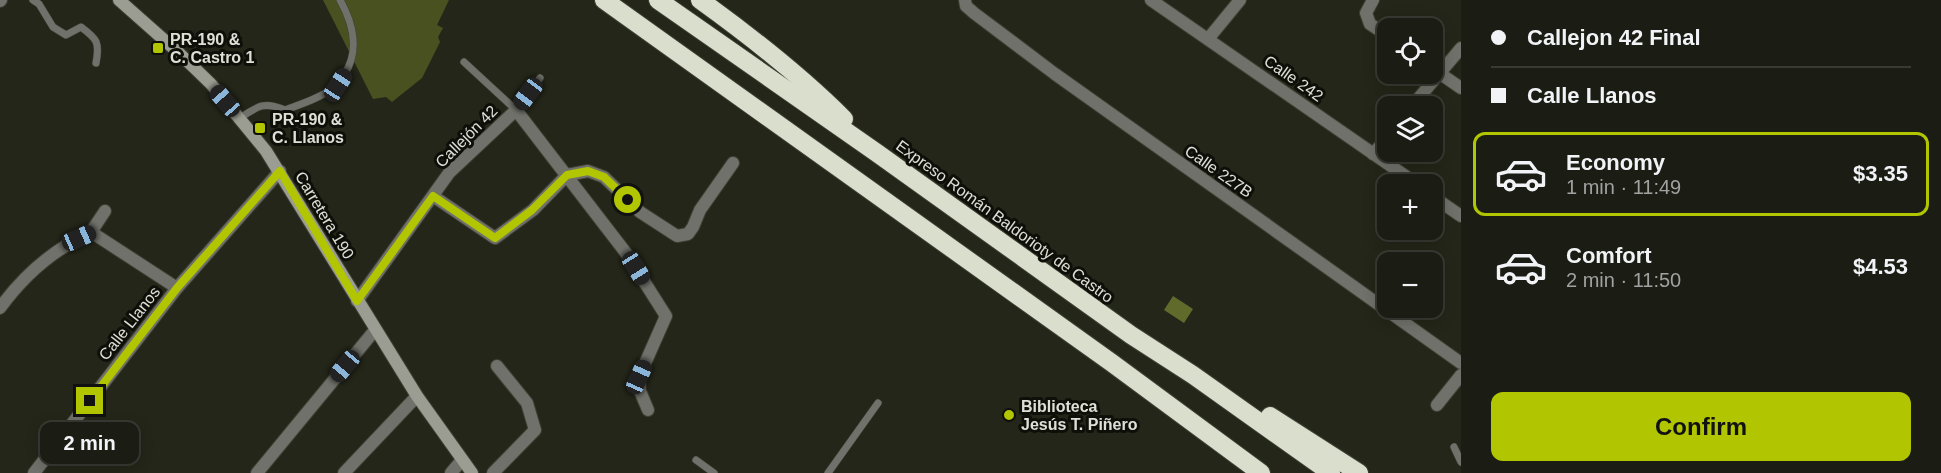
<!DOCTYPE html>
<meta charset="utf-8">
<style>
body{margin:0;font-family:Helvetica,sans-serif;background:#282921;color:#f1f3f6;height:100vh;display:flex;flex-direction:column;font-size:22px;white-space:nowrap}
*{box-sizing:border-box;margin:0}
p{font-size:20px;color:#a0a1a0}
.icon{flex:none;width:33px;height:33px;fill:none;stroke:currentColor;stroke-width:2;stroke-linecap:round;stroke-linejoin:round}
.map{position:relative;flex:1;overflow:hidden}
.sheet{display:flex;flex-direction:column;background:#1b1c13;width:480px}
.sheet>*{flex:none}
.top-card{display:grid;align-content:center;height:132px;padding:0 30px;background:#1b1c13}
.fabs{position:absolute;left:1377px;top:18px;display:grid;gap:12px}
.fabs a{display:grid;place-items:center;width:66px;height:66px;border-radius:12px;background:#1b1c13;box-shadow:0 3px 15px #0003,0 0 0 2px #393a33;font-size:30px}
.end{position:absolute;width:27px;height:27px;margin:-14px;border:8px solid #b1c500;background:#111;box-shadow:0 0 0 3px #111}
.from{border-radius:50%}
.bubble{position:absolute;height:42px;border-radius:12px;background:#1b1c13;box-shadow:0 3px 15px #0003,0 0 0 2px #393a33;font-size:20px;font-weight:700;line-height:42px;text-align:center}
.car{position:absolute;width:18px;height:36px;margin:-18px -9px;border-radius:8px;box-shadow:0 0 4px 2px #0007;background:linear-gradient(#222 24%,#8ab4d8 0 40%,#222 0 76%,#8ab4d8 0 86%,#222 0)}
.top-card b{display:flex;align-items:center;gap:21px;height:57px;font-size:22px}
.top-card b+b{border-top:2px solid #393a33}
.top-card i{width:15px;height:15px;background:#f1f3f6}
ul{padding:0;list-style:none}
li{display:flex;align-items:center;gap:18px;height:84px;margin:0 12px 9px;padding:0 18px;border:3px solid transparent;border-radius:12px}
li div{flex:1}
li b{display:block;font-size:22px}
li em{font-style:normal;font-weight:700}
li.selected{border-color:#b1c500}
li>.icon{width:54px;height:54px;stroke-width:1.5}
.button{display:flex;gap:12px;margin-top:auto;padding:12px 30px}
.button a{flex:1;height:69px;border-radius:12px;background:#b1c500;color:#111;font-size:24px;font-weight:700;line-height:69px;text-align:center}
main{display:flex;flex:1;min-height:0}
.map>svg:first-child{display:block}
</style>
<main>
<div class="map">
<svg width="1461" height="473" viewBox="0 0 1461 473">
<rect width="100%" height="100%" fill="#242619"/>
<!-- green -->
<path fill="#495120" d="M323,0H449L437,25L443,28L438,37L440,42L422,78L392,102L386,97L373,99Z"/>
<!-- water -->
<path fill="#606a2a" d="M1173,296L1193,309L1184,323L1164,310Z"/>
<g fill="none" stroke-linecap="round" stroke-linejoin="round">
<!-- lane casing -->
<g stroke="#3e4034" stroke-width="8">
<g id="lane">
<path d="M33,0L39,4L53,27L66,35L81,27C97,39 100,42 96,63"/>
<path d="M464,62L516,110L540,78"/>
<path d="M240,118C258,106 264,101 285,110C302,104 322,97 336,86C340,83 342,79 344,75C360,51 353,23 340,0"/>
<path d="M1454,447L1461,462"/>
<path d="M696,460L714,473"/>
<path d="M828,473L878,403"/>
</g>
</g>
<!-- street casing -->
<g stroke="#3e4034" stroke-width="14">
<g id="street">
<path d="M965,0L966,6L974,13L1055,74L1461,363"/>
<path d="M1151,0L1417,184"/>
<path d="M1373,0L1366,13L1370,24L1388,36"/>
<path d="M0,1L1,0"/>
<path d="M1208,39L1240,0"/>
<path d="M1432,68L1461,88"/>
<path d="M1412,106L1461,48"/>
<path d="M1373,154L1388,137"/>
<path d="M433,196L495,238L533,210L567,175L588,171L604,177L640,212L677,236L688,234L693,227L700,210L733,163"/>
<path d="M1432,196L1461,216"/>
<path d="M91,232L105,211"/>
<path d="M357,301L449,173L516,110L626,253L666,316L639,377L640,391L648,410"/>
<path d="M0,308C24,275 54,249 91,232L177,288"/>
<path d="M1437,405L1461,375"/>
<path d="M34,473L177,288L280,171"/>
<path d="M257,473L375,330"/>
<path d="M344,473L417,396"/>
<path d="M451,473L462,460"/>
<path d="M493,473L535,430L527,403L497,366"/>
</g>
</g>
<!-- secondary casing -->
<g stroke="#3e4034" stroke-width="14">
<path id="secondary" d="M119,0L180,54L211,84L266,151L417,396L472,473"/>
</g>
<!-- highway casing -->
<g stroke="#3e4034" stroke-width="20">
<g id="highway">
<path d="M604,0L1112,363L1261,473"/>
<path d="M658,0L877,153L1131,335L1193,375L1331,473"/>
<path d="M700,0C750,36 800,75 844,119"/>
<path d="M1270,416L1359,473"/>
</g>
</g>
<!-- lane -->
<use href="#lane" stroke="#70716a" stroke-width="7"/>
<!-- street -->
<use href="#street" stroke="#70716a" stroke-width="12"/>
<!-- secondary -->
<use href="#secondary" stroke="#9b9d92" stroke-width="12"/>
<!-- highway -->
<use href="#highway" stroke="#dadecc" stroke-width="18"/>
</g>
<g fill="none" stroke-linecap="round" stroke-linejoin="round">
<!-- route -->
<path stroke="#b1c500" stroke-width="8" d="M90,401L177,288L280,171L357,301L433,196L495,238L532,210L567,175L588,171L604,177L628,200"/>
</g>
<!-- markers -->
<g fill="#b1c500" stroke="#0e0f09" stroke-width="2">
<rect x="152" y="42" width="12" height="12" rx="3"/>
<rect x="254" y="122" width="12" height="12" rx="3"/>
<circle cx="1009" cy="415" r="6"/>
</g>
<g text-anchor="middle" stroke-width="6" stroke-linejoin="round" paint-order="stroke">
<!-- poi labels -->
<g font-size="16" font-weight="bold" fill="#dee0d7" stroke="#0e0f09" text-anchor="start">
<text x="170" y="45">PR-190 &amp;<tspan x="170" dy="18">C. Castro 1</tspan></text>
<text x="272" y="125">PR-190 &amp;<tspan x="272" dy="18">C. Llanos</tspan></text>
<text x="1021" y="412">Biblioteca<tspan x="1021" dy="18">Jesús T. Piñero</tspan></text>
</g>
<!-- street labels -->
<g font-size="16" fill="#dee0d7" stroke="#0e0f09">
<text transform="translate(1294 78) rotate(35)" y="6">Calle 242</text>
<text transform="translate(466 136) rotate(-45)" y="6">Callejón 42</text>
<text transform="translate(1219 171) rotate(35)" y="6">Calle 227B</text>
<text transform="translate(325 215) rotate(59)" y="6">Carretera 190</text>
<text transform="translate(1005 221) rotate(36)" y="6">Expreso Román Baldorioty de Castro</text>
<text transform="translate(129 323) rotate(-52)" y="6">Calle Llanos</text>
</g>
</g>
</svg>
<div class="fabs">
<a><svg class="icon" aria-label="locate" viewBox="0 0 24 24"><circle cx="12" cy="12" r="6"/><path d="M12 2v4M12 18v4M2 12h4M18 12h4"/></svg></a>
<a><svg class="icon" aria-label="layers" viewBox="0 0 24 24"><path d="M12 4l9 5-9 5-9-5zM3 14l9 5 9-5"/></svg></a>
<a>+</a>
<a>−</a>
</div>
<i class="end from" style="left:628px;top:200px"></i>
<i class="end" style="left:90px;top:401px"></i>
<div class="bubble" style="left:40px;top:422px;width:99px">2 min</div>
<i class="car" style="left:338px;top:85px;rotate:33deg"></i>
<i class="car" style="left:528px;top:94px;rotate:217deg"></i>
<i class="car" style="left:225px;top:101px;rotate:319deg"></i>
<i class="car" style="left:79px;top:238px;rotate:66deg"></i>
<i class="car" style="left:636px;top:268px;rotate:148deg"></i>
<i class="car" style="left:345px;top:366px;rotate:220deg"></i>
<i class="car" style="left:639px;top:377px;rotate:24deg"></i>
</div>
<section class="sheet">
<div class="top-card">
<b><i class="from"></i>Callejon 42 Final</b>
<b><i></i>Calle Llanos</b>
</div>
<ul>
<li class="selected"><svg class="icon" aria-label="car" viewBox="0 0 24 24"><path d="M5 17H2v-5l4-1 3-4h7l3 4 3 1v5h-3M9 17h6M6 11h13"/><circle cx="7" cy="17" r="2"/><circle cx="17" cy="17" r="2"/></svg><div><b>Economy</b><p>1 min · 11:49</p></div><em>$3.35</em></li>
<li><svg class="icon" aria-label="car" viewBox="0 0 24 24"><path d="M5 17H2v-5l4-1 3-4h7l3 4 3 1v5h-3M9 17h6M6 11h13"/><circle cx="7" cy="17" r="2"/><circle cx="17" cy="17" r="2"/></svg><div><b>Comfort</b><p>2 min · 11:50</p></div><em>$4.53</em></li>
</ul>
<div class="button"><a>Confirm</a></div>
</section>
</main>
